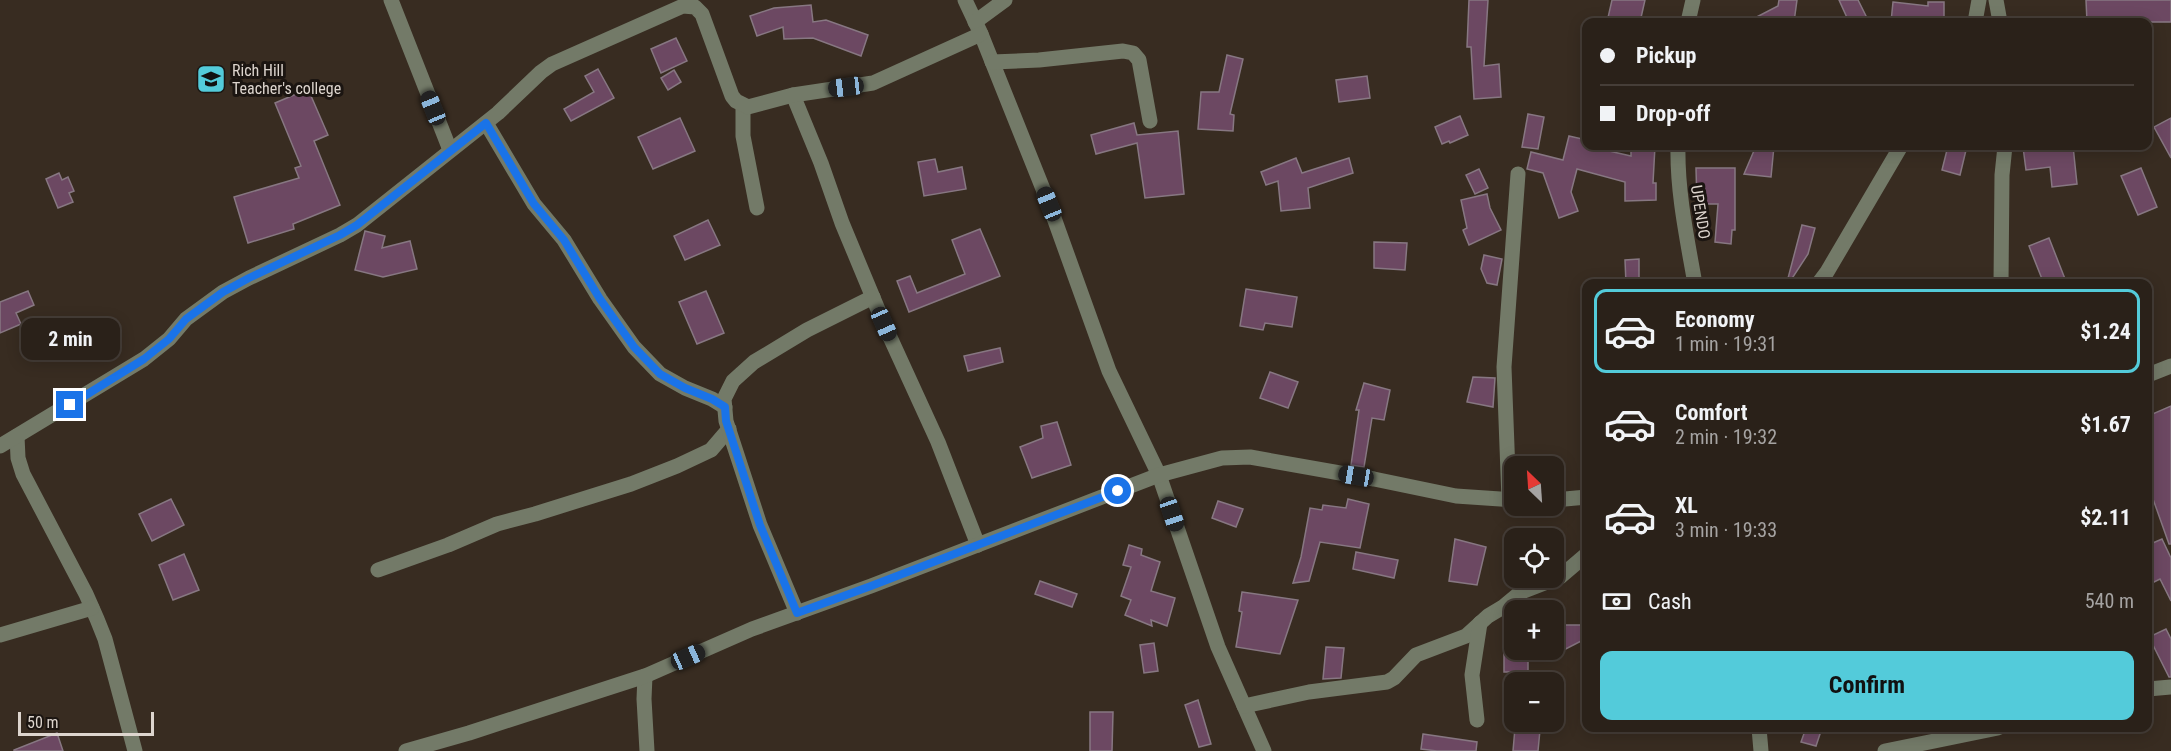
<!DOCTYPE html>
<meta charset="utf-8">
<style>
body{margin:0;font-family:"Roboto Condensed",sans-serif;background:#322922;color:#f1f3f6;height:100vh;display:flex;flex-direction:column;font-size:22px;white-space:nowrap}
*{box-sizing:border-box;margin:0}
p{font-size:20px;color:#a5a3a2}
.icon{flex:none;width:33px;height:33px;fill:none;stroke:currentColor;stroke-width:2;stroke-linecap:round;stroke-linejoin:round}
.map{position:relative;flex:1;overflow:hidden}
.side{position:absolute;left:1582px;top:279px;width:570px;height:453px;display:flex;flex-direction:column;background:#2a2119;border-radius:12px;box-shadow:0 3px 15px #0003,0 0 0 2px #463e38}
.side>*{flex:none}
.top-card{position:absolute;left:1582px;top:18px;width:570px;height:132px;border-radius:12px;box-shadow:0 3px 15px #0003,0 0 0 2px #463e38;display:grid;align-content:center;height:132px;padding:0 18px;background:#2a2119}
.needle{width:39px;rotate:335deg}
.buttons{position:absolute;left:1504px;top:456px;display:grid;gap:12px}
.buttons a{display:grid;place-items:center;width:60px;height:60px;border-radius:12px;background:#2a2119;box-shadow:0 3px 15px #0003,0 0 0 2px #463e38;font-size:30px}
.scale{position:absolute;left:18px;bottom:15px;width:136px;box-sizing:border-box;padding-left:6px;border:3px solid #ddd5ce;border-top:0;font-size:16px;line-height:21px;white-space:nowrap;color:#ddd5ce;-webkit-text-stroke:4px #1b1511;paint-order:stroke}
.end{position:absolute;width:27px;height:27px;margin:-14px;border:8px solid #1a73e8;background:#fff;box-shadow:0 0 0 3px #fff}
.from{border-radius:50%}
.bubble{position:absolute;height:42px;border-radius:12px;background:#2a2119;box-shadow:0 3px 15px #0003,0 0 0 2px #463e38;font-size:20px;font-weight:700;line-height:42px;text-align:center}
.car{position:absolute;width:18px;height:36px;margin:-18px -9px;border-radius:8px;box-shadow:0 0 4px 2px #0007;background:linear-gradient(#222 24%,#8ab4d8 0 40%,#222 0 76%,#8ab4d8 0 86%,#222 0)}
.top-card b{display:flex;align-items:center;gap:21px;height:57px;font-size:22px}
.top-card b+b{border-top:2px solid #463e38}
.top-card i{width:15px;height:15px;background:#f1f3f6}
ul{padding:10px 0 0;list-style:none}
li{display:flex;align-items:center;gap:18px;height:84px;margin:0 12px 9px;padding:0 6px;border:3px solid transparent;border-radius:12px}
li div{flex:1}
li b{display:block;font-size:22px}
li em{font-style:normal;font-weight:700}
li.on{border-color:#53cbda}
li>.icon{width:54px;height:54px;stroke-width:1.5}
.pay{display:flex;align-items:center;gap:15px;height:66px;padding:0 18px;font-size:22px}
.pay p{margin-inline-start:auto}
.button{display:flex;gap:12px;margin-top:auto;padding:12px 18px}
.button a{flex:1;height:69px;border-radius:12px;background:#53cbda;color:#111;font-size:24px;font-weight:700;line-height:69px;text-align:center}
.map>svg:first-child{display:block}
</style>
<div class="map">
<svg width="2171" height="751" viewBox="0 0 2171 751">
<rect width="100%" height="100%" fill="#382c21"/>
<!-- building -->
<g fill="#6c4862" stroke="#877782" stroke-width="1.5">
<path d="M1469,0H1488L1484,66L1499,64L1501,97L1474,99L1471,47H1467Z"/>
<path d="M1612,0H1645L1640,22H1607Z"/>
<path d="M1779,0H1797L1794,22H1747L1778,6Z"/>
<path d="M1839,0H1858L1869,22H1849Z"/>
<path d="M2086,0H2171V22H2087Z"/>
<path d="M1893,2L1928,6V2H1944V22H1891Z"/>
<path d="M811,5L813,22L826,20L868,35L861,56L813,38L784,39L783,27L757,36L750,16L774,8Z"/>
<path d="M676,38L687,61L661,73L651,49Z"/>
<path d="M1227,55L1243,59L1230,114L1234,115L1233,131L1198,129L1201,92H1219Z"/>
<path d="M598,69L614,98L571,121L564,109L594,92L585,76Z"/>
<path d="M674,70L681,82L668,90L661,78Z"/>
<path d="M1367,76L1370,98L1339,102L1336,80Z"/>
<path d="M308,89L328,135L314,141L340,205L293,224L294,229L248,243L234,197L299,178L295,168L301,166L275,103Z"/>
<path d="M1528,114L1544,117L1538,149L1522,147Z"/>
<path d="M1460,116L1468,135L1450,143L1449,141L1442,144L1435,127Z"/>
<path d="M680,118L695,151L653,169L638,137Z"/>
<path d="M2171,118V158L2154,127Z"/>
<path d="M1134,123L1137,135L1178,131L1184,194L1145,198L1137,143L1096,154L1091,135Z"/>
<path d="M1569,136L1587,140V146L1631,156V146H1655L1653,183H1656V200L1625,201V182L1577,169L1571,192L1578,211L1559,218L1543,173L1527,169L1531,152L1563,160Z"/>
<path d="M1756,146H1774L1771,177L1744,174Z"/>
<path d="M1948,146H1967L1960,175L1942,170Z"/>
<path d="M2034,146H2073L2077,184L2052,187L2050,167L2026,170L2023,147Z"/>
<path d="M1296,158L1302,173L1349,158L1353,173L1308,188L1310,208L1281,211L1278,181L1266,185L1261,172Z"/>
<path d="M935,159L938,172L962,167L966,189L924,196L918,162Z"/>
<path d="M1696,168H1735V230H1732L1731,244L1715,242L1718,204H1697Z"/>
<path d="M2141,168L2157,207L2138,215L2121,176Z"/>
<path d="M1479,169L1488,188L1475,194L1466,175Z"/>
<path d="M59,173L62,180L68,177L74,191L69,193L73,202L58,208L46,179Z"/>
<path d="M1487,194L1490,208L1501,230L1469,245L1463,230L1467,228L1461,200Z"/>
<path d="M708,220L720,245L685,260L674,236Z"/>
<path d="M1802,225L1815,228L1808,254L1789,283L1787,282Z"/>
<path d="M980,229L1000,276L909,312L897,281L910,276L917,293L965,274L952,240Z"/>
<path d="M365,231L385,236L382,248L410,241L417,269L383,277L355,270Z"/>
<path d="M2049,238L2067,284H2044L2029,246Z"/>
<path d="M1374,242L1407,243L1405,270L1374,268Z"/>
<path d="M1484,255L1502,259L1497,285L1487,283L1481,269Z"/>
<path d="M1639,259V284H1626L1625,260Z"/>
<path d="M1246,289L1297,297L1292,327L1265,323L1263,330L1240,326Z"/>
<path d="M28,291L34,305L16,313L21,324L0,333V302Z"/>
<path d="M706,291L724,333L697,344L679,302Z"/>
<path d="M1000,348L1003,362L968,371L964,356Z"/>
<path d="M1270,372L1298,382L1288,408L1260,398Z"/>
<path d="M1473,377L1495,378L1493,407L1467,402Z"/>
<path d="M1364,383L1390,390L1384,420L1372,418L1364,467L1351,465L1359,410H1356Z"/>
<path d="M2171,406V544H2169L2153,499L2148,501V416Z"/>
<path d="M1057,422L1071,465L1032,478L1020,447L1043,438L1041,426Z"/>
<path d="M171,499L184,525L152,541L139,514Z"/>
<path d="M1348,499L1369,504L1360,548L1320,542L1309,581L1293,583L1301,557L1310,508L1322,510L1323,505L1346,508Z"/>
<path d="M1218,501L1243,509L1236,527L1212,518Z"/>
<path d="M1455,539L1486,547L1477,585L1449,581Z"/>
<path d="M2162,539L2171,558V601L2160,579L2148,585V545Z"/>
<path d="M1129,545L1142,549L1141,555L1160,562L1151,591L1175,598L1167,626L1151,620L1152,626L1125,615L1131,600L1121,596L1131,567L1123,565Z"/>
<path d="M1356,552L1398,560L1394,578L1353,569Z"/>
<path d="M184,554L199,590L173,600L159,565Z"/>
<path d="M1040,581L1077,594L1072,607L1035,594Z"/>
<path d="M1242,592L1298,600L1280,654L1236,647L1242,612L1239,611Z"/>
<path d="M1554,625H1587V638L1554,655Z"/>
<path d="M2166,629L2171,639V677H2169L2149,637Z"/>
<path d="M1154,643L1158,671L1144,673L1140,645Z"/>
<path d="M1326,647L1344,648L1341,678L1323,679Z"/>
<rect x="1504" y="650" width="24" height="22"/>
<path d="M1198,700L1211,744L1199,747L1185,705Z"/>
<path d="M1090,712H1113L1112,751H1090Z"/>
<path d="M1515,728L1540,730L1538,751H1513Z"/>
<path d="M1806,728H1822L1816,746L1801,742Z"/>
<path d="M57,733L63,751H14V750Z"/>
<path d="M1423,734L1477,742L1476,751H1437L1421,749Z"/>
</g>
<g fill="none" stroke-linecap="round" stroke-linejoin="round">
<!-- minor -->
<g stroke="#737a68" stroke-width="15">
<path d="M391,0L450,150"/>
<path d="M965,0L981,34L1049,204L1109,371L1159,475L1218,647L1264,751"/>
<path d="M1996,0L2000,22"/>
<path d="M975,22L1005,0"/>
<path d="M1688,22L1693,0"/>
<path d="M1975,22L1979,0"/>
<path d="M992,62L1039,60L1123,51L1133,53L1139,60L1150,121"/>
<path d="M793,95L821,163L842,223L884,324L938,442L978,545"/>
<path d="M743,105V136L757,208"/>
<path d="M486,123L534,204L564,240L600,299L634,347L660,374L685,388L712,399L725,407"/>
<path d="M1678,146C1677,192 1687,238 1695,284"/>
<path d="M1818,284L1827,272L1901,146"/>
<path d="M2001,284L2002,175L2005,146"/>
<path d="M2148,375L2171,366"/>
<path d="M17,436L18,458L23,474L86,594L97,619L105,639L135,751"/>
<path d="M0,446L144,359L169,339L186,319L223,292L249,278L340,235L357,225L498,113L541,72L552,64L683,6L695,7L702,14L732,96L736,101L748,107L793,95L873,83L981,34"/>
<path d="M1509,500L1504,367L1518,174"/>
<path d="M1554,500L1587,497"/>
<path d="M378,570L448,545L497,524L535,514L631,484L677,466L711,450L729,429"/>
<path d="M797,613L760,525L726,421L724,399L733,381L754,362L807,330L873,297"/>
<path d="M0,635L92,608"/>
<path d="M645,676L644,699L647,751"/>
<path d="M2148,689L2171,687"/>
<path d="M1244,706L1309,692L1387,682L1394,678L1416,655L1466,636L1488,616L1503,607L1521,592L1560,577L1587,554"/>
<path d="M1477,720L1472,675L1480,623"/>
<path d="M1759,728L1761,751"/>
<path d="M406,751L469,733L645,676L752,629L871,586L1159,475L1222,458L1250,457L1374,479L1456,496L1515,500"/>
<path d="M1885,751L1998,728"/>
</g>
</g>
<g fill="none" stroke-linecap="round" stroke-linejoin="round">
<!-- route -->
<path stroke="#1a73e8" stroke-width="8" d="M70,405L144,359L169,339L186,319L223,292L249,278L340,235L357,225L486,123L534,204L564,240L600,299L634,347L660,374L685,388L712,399L725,407L726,421L760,525L797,613L871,586L1118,491"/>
</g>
<!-- icons -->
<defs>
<g id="university-square" transform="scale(1.5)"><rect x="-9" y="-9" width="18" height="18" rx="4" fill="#53cbda" stroke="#1b1511"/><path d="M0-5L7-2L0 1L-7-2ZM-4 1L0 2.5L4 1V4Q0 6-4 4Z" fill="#111"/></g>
</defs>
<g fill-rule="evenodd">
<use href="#university-square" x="211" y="79"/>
</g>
<g text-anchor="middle" stroke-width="6" stroke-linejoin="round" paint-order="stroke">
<!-- poi labels -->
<g font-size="16" fill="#ddd5ce" stroke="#1b1511" text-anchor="start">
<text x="232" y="76">Rich Hill<tspan x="232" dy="18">Teacher's college</tspan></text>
</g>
<!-- street labels -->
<g font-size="16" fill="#ddd5ce" stroke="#1b1511">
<text transform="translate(1701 212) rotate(81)" y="6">UPENDO</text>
</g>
</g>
</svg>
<div class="buttons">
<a><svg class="needle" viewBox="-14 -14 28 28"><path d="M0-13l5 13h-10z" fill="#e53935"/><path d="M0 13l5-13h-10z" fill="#a5a3a2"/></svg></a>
<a><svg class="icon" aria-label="locate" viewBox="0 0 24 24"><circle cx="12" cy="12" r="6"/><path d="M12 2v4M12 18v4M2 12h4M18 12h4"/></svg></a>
<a>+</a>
<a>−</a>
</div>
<div class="scale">50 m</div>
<i class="end from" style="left:1118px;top:491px"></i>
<i class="end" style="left:70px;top:405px"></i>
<div class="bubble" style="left:21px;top:318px;width:99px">2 min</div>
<i class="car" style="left:846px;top:87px;rotate:263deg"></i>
<i class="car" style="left:433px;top:108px;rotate:338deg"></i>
<i class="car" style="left:1049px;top:204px;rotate:338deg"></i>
<i class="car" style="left:884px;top:324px;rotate:156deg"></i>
<i class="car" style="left:1356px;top:476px;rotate:280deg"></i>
<i class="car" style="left:1172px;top:514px;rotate:161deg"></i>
<i class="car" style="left:688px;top:657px;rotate:66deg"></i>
<div class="top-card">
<b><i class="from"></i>Pickup</b>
<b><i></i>Drop-off</b>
</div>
<section class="side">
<ul>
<li class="on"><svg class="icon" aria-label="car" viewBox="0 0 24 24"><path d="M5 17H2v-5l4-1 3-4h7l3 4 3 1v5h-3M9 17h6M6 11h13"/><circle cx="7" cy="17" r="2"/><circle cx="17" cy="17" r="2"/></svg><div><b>Economy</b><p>1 min · 19:31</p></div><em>$1.24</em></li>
<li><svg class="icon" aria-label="car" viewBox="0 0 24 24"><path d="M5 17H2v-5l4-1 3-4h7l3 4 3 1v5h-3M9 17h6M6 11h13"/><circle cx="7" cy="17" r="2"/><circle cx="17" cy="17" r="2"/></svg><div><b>Comfort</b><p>2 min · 19:32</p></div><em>$1.67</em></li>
<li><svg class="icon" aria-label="car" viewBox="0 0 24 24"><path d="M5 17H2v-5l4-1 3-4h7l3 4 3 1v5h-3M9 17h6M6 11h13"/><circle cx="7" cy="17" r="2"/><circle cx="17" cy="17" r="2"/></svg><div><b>XL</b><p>3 min · 19:33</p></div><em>$2.11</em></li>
</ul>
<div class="pay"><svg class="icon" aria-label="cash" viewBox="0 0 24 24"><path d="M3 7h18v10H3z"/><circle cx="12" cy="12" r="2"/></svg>Cash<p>540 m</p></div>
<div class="button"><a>Confirm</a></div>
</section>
</div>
